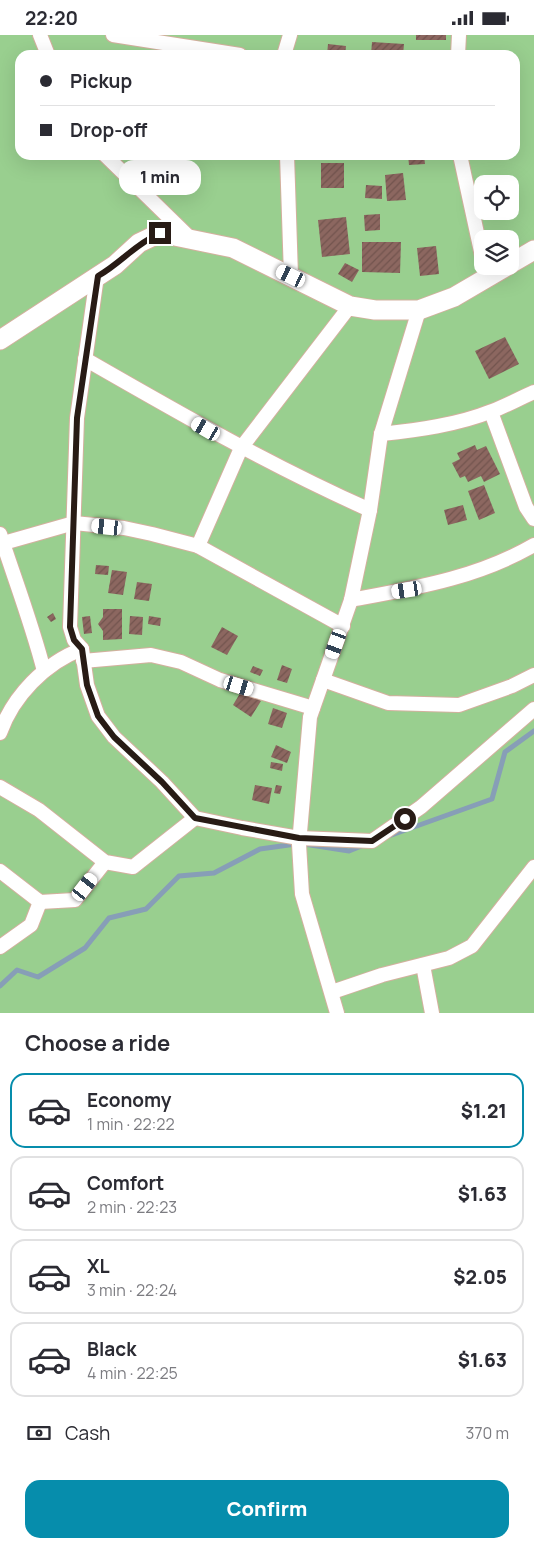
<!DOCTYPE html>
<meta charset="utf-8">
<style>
body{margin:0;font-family:Manrope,sans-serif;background:#f7f7f7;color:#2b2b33;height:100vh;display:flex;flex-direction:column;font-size:19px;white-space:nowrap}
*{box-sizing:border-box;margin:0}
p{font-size:16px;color:#7c7c81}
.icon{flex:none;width:28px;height:28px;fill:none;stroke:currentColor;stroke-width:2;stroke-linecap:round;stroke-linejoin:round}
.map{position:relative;height:978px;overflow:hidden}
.sheet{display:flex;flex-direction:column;background:#fff;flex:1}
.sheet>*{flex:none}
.guide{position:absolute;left:15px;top:15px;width:505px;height:110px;border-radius:15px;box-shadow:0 5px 20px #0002;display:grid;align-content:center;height:110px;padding:0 25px;background:#fff}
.fabs{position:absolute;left:474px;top:140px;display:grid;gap:10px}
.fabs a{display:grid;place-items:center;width:45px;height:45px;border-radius:10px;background:#fff;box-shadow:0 5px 20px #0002;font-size:25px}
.end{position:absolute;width:22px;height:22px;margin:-11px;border:6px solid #281b15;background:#fff;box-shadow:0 0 0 2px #fff}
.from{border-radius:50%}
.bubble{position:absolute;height:35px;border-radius:15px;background:#fff;box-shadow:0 5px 20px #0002;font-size:16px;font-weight:800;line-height:35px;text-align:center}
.car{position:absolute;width:15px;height:30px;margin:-15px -8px;border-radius:6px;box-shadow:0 0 4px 1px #0007;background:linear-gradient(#fff 24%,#345 0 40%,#fff 0 76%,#345 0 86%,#fff 0)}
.guide b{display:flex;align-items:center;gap:18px;height:48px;font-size:19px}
.guide b+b{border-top:1px solid #e1e1e2}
.guide i{width:12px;height:12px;background:#2b2b33}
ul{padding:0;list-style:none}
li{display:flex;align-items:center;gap:15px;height:75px;margin:0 10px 8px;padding:0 15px;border:2px solid #e1e1e2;border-radius:15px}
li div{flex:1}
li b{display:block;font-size:19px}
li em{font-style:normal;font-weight:800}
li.selected{border-color:#068dac}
li>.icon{width:45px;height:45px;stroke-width:1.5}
h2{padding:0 25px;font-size:22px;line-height:60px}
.pay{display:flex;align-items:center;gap:12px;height:55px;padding:0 25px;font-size:19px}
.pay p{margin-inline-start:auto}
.cta{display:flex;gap:10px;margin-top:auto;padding:10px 25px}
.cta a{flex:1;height:58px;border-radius:15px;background:#068dac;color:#fff;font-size:20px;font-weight:800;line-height:58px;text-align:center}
.status{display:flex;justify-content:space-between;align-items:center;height:35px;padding:0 25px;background:#fff;direction:ltr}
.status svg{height:14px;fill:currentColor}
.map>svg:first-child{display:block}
</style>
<div class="status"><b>22:20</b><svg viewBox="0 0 49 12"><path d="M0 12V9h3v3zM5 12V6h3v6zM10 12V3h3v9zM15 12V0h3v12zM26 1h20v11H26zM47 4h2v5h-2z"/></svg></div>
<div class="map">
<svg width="534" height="978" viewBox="0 0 534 978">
<defs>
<pattern id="building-hatch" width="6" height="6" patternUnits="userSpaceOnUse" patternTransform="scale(1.25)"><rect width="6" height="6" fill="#8c6760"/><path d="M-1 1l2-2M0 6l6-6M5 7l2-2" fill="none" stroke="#72544e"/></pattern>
</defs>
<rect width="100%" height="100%" fill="#fee7dc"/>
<!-- green -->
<path fill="#99cf8f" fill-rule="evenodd" d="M0,0H534V978H0ZM20,20H515V120H20ZM482,149H510V176H482ZM482,204H510V231H482Z"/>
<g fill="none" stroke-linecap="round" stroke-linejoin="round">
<!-- stream -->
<g stroke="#879eb7" stroke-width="5">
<path d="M386,802L492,764L505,717L534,696"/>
<path d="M304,809L349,816L364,810"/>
<path d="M0,951L17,935L38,942L85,913L109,883L146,874L179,841L214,838L260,814L296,809"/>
</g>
</g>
<!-- building -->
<g fill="url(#building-hatch)">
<rect x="416" y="0" width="30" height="5"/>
<path d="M372,7L404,9L403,20H371Z"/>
<path d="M328,9L346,11L345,20H327Z"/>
<path d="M408,120H424L425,129L409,130Z"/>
<rect x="321" y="128" width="23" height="25"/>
<path d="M403,138L406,165L387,166L385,140Z"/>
<path d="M366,150L382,151V164L365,163Z"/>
<path d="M380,179V195L365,196L364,180Z"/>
<path d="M346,182L350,219L322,222L318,185Z"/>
<path d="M362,207H401L400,238L362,237Z"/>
<path d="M436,211L439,239L420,241L417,213Z"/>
<path d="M345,228L359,235L352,247L338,239Z"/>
<path d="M505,302L519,329L489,344L475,316Z"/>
<path d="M475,410L477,415L486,411L500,439L484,447L481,441L468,447L465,441L460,443L452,428L460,424L457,418Z"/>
<path d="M484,450L495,478L479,485L468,456Z"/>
<path d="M463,470L467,485L448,490L444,475Z"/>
<path d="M96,530L109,531L108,540L95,539Z"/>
<path d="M112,535L127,537L123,560L108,558Z"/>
<path d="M137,547L152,549L149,566L134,564Z"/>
<path d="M103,574H122V604L103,605V596L98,589L103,582Z"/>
<path d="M53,578L56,584L51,587L47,582Z"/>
<path d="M90,581L92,598L84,599L82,582Z"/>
<path d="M130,581L143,582L142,600L129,599Z"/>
<path d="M149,581L161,583L160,591L148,589Z"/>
<path d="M222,592L238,601L227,620L211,612Z"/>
<path d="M282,630L292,634L287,648L277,645Z"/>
<path d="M253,631L263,635L260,641L250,637Z"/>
<path d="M242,655L261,666L251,682L233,670Z"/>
<path d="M273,673L287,678L282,693L268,689Z"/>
<path d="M276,710L291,717L287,728L271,722Z"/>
<path d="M271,727L283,729L282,736L270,733Z"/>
<path d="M255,750L272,753L269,769L252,765Z"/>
<path d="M276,750L282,751L280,759L274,758Z"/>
</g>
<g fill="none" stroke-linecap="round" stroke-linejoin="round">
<!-- street casing -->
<g stroke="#d3b09e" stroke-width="16">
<g id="street">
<path d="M40,0L48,20"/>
<path d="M113,0L240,20"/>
<path d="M284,20L290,0"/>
<path d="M458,20L459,0"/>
<path d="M105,120L189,202"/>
<path d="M287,120L291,241"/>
<path d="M460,120L482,221"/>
<path d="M97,241L77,383L70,592L74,605L82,614L87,650L98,681L114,702L162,747L195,783L242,793L299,803L372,806L421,772L534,674"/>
<path d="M85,324C179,378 271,431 370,475"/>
<path d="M491,377L526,472L534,484"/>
<path d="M381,399C418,395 457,390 492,376C506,371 520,363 534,357"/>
<path d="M0,499C15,545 32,589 44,636"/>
<path d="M0,509L74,488L124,493L152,499L198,511L343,591"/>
<path d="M198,511L241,413L350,271"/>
<path d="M351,565C415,553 477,543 534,510"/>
<path d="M83,626L151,620L181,627L220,645L313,673"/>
<path d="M323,645L388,668L459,670L512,651L534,640"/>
<path d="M0,698C13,661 45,628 82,614"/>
<path d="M0,752L39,775L105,827L133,832L195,783"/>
<path d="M0,836L40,867L75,865L105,827"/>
<path d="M0,912L31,890L40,867"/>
<path d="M423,930L432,978"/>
<path d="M332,957L382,940L449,923L472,911L534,832"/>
<path d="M337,978L302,859L299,809L310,682L351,565L370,475L381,399L419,275"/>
</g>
</g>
<!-- secondary casing -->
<g stroke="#d3b09e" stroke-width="21">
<g id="secondary">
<path d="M510,229L534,215"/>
<path d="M0,305L115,230L139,208L160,198L233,213L350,271L375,275H419L454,262L507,231"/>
</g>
</g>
<!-- street -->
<use href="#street" stroke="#fff" stroke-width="14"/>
<!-- secondary -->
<use href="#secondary" stroke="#fff" stroke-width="19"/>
</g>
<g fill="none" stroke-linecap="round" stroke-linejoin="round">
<!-- route -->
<path stroke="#281b15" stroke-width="6" d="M160,198C134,210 122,227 98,241L77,383L70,592L74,605L82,614L87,650L98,681L114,702L162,747L195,783L299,803L372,806L405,784"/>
</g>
</svg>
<div class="fabs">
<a><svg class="icon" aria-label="locate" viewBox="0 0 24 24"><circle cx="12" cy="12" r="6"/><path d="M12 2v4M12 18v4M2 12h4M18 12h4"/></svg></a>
<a><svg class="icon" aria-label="layers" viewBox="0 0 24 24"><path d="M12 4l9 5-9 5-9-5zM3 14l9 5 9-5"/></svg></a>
</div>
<i class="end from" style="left:405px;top:784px"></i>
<i class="end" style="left:160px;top:198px"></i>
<div class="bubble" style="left:119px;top:125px;width:82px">1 min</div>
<i class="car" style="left:291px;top:241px;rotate:296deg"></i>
<i class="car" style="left:206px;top:394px;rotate:300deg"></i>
<i class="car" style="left:107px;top:492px;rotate:276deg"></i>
<i class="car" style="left:407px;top:555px;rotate:261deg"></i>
<i class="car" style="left:336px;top:609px;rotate:200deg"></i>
<i class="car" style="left:239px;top:651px;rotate:107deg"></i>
<i class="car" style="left:85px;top:852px;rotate:38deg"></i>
<div class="guide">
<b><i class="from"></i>Pickup</b>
<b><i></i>Drop-off</b>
</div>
</div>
<section class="sheet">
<h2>Choose a ride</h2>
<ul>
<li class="selected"><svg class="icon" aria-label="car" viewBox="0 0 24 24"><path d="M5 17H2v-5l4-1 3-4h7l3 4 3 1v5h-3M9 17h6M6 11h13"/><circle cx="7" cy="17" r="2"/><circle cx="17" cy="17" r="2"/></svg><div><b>Economy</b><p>1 min · 22:22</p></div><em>$1.21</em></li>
<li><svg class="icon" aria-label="car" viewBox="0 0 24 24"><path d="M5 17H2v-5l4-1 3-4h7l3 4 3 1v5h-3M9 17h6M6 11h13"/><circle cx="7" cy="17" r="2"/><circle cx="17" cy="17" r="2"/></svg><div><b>Comfort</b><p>2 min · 22:23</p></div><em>$1.63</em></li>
<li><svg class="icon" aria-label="car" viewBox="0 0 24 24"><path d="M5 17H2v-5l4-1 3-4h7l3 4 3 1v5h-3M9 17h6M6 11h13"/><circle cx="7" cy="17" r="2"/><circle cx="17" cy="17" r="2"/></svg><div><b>XL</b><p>3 min · 22:24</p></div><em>$2.05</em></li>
<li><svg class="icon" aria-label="car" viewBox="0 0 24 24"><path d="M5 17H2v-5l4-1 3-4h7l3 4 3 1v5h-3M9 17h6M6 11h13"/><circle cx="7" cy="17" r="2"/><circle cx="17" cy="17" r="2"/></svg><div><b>Black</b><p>4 min · 22:25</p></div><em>$1.63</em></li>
</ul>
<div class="pay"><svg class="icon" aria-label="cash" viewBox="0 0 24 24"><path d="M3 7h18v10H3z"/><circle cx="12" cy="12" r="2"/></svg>Cash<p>370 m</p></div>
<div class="cta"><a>Confirm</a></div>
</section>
